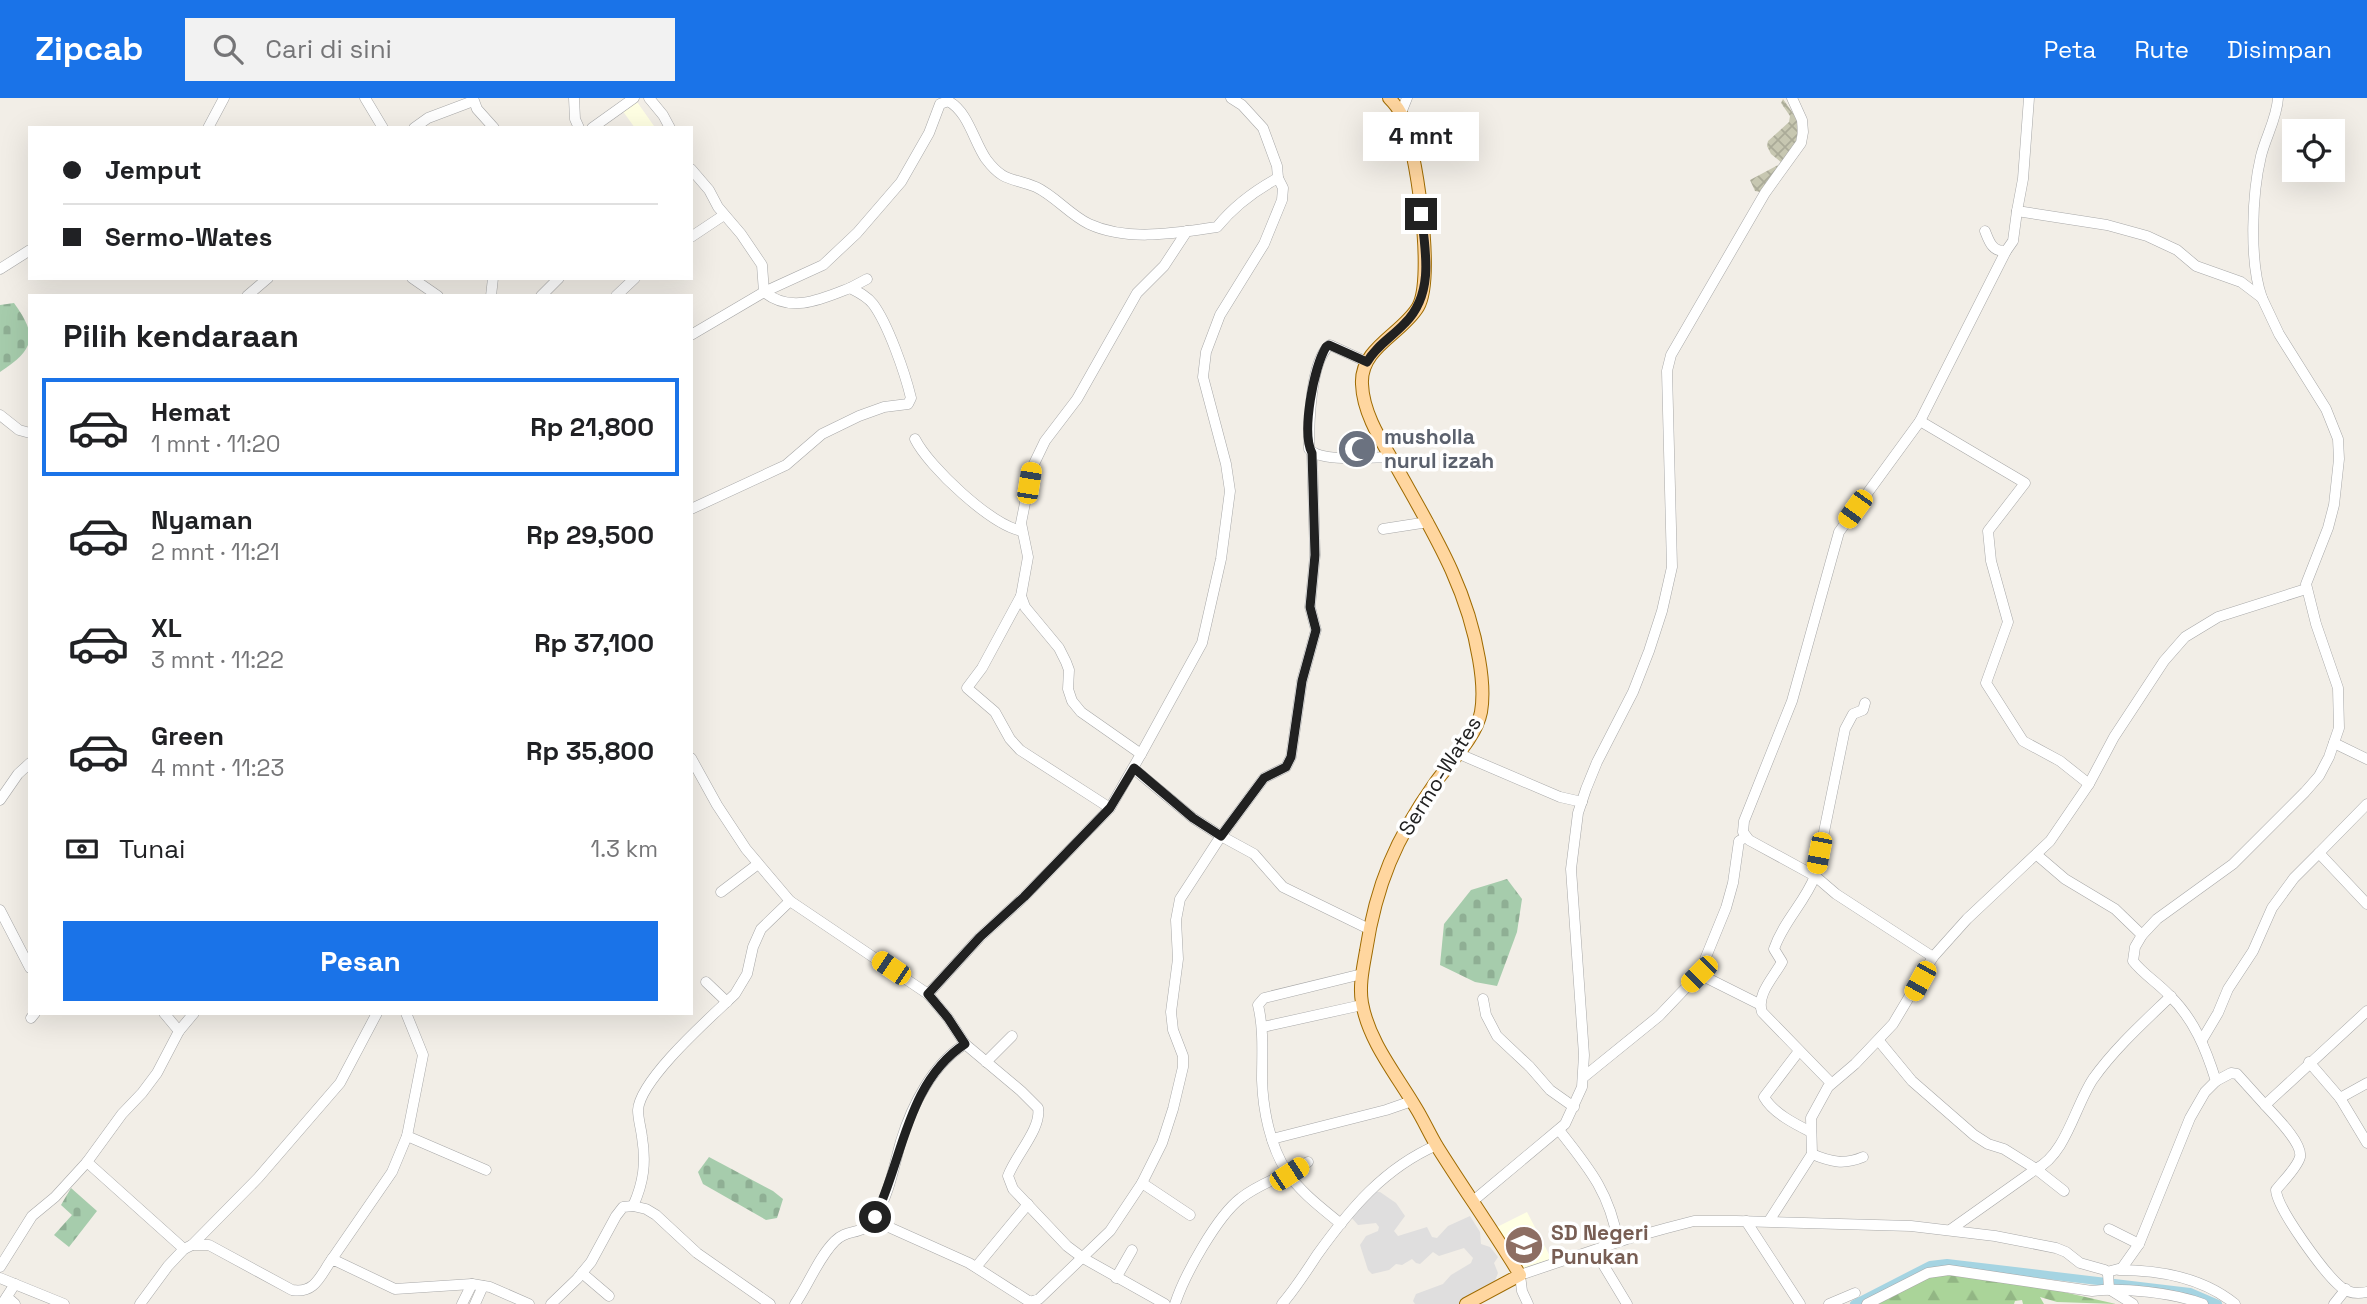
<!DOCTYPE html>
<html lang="id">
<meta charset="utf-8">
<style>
body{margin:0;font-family:"Space Grotesk",sans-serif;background:#f2f2f2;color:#202124;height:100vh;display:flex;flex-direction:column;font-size:26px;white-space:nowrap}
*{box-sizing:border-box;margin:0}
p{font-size:23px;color:#757577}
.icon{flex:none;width:38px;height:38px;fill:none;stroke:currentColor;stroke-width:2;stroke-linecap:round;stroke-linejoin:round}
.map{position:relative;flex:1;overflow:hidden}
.panel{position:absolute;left:28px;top:196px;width:665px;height:721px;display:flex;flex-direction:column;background:#fff;border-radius:0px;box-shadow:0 7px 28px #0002}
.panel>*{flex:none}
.guide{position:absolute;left:28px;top:28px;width:665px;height:154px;border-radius:0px;box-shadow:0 7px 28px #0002;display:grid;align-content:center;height:154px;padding:0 35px;background:#fff}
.tools{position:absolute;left:2282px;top:21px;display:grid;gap:14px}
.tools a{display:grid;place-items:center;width:63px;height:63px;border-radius:0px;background:#fff;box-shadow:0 7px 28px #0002;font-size:35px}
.end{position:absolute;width:32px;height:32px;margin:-16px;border:9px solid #212121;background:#fff;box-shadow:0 0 0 4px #fff}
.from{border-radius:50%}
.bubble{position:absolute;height:49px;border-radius:0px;background:#fff;box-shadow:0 7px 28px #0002;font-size:23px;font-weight:700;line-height:49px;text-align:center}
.car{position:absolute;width:21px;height:42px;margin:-21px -10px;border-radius:9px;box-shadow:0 0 5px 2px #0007;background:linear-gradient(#f5c518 24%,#345 0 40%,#f5c518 0 76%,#345 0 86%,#f5c518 0)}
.guide b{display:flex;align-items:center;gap:24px;height:66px;font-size:26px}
.guide b+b{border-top:2px solid #e0e0e0}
.guide i{width:18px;height:18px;background:#202124}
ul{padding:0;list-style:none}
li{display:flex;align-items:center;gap:21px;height:98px;margin:0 14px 10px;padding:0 21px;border:4px solid transparent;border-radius:0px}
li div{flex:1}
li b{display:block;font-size:26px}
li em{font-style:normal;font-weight:700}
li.active{border-color:#1a73e8}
li>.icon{width:63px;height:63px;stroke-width:1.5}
h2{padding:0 35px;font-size:32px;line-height:84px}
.pay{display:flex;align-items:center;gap:18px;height:77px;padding:0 35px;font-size:26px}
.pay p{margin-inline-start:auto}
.action{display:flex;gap:14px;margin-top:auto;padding:14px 35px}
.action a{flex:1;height:80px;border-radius:0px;background:#1a73e8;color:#fff;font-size:28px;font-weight:700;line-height:80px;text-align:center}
header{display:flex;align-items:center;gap:42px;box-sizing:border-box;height:98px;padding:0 35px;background:#1a73e8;color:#fff}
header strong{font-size:33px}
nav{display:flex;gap:38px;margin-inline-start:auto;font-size:24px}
.search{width:490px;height:63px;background:#f2f2f2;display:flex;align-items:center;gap:18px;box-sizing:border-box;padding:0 24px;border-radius:0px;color:#757577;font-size:26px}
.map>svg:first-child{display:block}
</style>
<header>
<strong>Zipcab</strong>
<div class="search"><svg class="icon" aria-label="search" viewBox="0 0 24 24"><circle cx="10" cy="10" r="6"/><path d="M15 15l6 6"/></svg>Cari di sini</div>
<nav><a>Peta</a><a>Rute</a><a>Disimpan</a></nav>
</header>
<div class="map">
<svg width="2367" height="1206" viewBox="0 0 2367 1206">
<defs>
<pattern id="construction-cross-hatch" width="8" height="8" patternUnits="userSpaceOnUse" patternTransform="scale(1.75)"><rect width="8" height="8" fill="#c7c7b1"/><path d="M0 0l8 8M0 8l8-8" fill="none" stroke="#abab98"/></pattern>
<pattern id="forest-firs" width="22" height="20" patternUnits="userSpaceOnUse" patternTransform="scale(1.75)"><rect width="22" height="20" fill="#aad499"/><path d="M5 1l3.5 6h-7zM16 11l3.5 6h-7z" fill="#92b684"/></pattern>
<pattern id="cemetery-stones" width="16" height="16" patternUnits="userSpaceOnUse" patternTransform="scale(1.75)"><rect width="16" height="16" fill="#a6ccac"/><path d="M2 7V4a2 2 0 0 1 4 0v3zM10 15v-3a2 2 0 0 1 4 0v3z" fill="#8faf94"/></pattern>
</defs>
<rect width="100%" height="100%" fill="#f2eee7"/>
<!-- residential -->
<path fill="#dfdede" d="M1369,1093L1380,1094L1396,1105L1405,1118L1394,1133L1398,1138L1427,1129L1432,1139L1437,1140L1448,1128L1470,1118L1480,1134L1481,1146L1490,1149L1498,1159L1494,1165L1498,1175L1491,1193L1466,1206H1415L1413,1203L1416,1196L1443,1186L1451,1177L1471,1165L1473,1160L1464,1150L1439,1158L1433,1154L1420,1166L1416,1165L1412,1161L1402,1167L1396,1166L1389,1172L1372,1176L1368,1172L1360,1147L1366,1138L1378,1133L1379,1129L1376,1125L1358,1127L1350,1118Z"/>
<!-- education -->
<g fill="#ffffe3">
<path d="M635,1L654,28L652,30H635L622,12Z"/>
<path d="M1527,1114L1553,1164L1523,1175L1493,1131Z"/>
</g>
<!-- construction -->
<path fill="url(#construction-cross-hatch)" d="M1783,1L1797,21V44L1768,90L1760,94L1755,93L1750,82L1782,65L1771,56L1767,48L1768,43L1789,24L1790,18L1781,5Z"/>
<!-- forest -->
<path fill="url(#forest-firs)" d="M1932,1174L2029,1186L2116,1206L2057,1204L2040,1199L2044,1206H2023L2022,1202L2015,1203L2014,1206H1869Z"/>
<!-- cemetery -->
<g fill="url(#cemetery-stones)">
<path d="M14,205C38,238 35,251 0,274V207Z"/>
<path d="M1507,781L1522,801L1517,834L1497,888L1475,884L1440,867L1444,826L1471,792Z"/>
<path d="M709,1059L773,1093L783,1101L777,1120L766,1122L703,1086L698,1074Z"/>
<path d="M71,1090L97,1113L69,1149L54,1137L72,1117L61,1107Z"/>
</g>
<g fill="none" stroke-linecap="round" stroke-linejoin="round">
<!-- canal -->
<path stroke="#a5d4e2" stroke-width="8" d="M1854,1206L1930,1167L1947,1165L2190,1194L2218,1206"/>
<!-- minor casing -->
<g stroke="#a8a8a8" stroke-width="11">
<g id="minor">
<path d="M365,0L383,30"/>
<path d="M473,0L477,11L494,30"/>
<path d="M574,0L575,21L579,30"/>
<path d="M649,0L663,17L670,30"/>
<path d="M2029,0L2023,81L2017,113L2107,127L2147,138L2177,152L2196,168L2241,184L2262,200L2279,236L2326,311L2338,341L2339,361L2334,407L2328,430L2306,486L2316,526L2338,590L2339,630L2329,659L2319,678L2305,694L2233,766L2157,821L2142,837L2135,849L2133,863C2143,876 2158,885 2169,897C2194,921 2206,951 2216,983L2231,975L2237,976L2265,1007L2367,913"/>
<path d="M1401,15L1407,0"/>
<path d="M208,30L224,0"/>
<path d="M414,30L428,20L473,3"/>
<path d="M592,30L634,0"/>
<path d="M691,71L709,92L718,109L741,136L762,167L764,194C791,216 822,201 850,190C858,194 867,198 873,206C888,226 905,275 911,300L908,306L884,309L859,318L822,336L786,367L691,411"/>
<path d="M1985,133C1989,143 1992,154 2006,153L2013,143L2017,113"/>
<path d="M691,139L724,117"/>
<path d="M0,171L30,152"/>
<path d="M412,180L438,198"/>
<path d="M850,190L867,181"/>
<path d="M247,198L268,180"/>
<path d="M491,198L493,180"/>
<path d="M541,198L559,180"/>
<path d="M616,198L635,180"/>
<path d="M2262,200C2249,164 2252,95 2261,58C2266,38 2277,20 2278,0"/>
<path d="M691,237L764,194L823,167L857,135L901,84L929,35L940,6L948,3C968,13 974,44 986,61C1004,85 1012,79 1036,89C1055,98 1070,117 1089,126C1128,144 1176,135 1217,129C1234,108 1254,93 1278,80"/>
<path d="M1367,264L1330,247C1310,262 1309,327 1309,351C1321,365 1372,359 1391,359"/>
<path d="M0,317L19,332L30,335"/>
<path d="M1920,323L2025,385L1988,433L1991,463L2008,524L1986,585L2023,643L2060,663L2089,686"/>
<path d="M915,341C929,369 991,427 1022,433"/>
<path d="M1383,431L1428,424"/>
<path d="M1021,498L982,570L967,590L995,614L1010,641L1020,652L1110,710"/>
<path d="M2334,645L2367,661"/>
<path d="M1457,655L1560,699L1582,704"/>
<path d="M1141,656L1202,545L1221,461L1230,393L1226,366L1203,279L1206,254L1220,217L1264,146L1282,102L1283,90L1278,80L1277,68L1263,30L1242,7L1231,0"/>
<path d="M691,660L717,707L746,751L790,803L928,896L948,920L965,946L1021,993L1038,1010C1042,1030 1015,1058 1008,1078L1013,1091L1067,1148L1083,1160L1165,1206"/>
<path d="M1134,671L1193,720L1221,738L1264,680L1286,669L1291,659L1302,583L1316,532L1310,509L1315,457L1312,355"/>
<path d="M0,702L18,676L30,665"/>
<path d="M2367,706L2319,755L2367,806"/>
<path d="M2037,757L2065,781L2115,811L2142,837"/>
<path d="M721,794L758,766"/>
<path d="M0,812L30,870"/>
<path d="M1933,859L1836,796L1815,778L1749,742L1743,734L1744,723L1792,603L1839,434L1920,323L2006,153"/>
<path d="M1699,876L1759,906"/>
<path d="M706,884L727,904"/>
<path d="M928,896L980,839L1024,799L1110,710L1141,656L1081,614L1072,603L1068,591L1069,572L1066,564L1059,550L1025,509L1021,498L1028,459L1021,425L1032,370L1045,343L1077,301L1137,195L1164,168L1187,133"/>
<path d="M1483,901L1486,917L1497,938L1530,969L1550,992L1574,1009"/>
<path d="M164,915L179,933"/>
<path d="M31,920L35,915"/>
<path d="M1263,929L1362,907"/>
<path d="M2202,942L2218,915L2228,891L2253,853L2272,810L2294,780L2319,755"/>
<path d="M1879,943L1912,983L1974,1037L1988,1046L2004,1051L2036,1071L1950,1132"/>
<path d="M1799,953L1764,999C1773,1015 1795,1026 1811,1034"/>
<path d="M986,964L1012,938"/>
<path d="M2309,964L2340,1000L2367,1045"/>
<path d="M1585,978L1659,918L1699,876L1726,810L1733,785L1739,743L1746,739"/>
<path d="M1831,985L1762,914C1756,897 1773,880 1782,864L1774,851C1783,824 1805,804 1815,778L1845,631L1853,616L1863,612L1865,605"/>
<path d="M2340,1000L2367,985"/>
<path d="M2265,1007C2274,1017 2303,1045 2300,1059C2297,1070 2283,1083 2276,1092C2277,1111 2325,1176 2341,1189C2348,1195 2358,1196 2367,1194"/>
<path d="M1559,1032C1589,1070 1610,1095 1618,1144"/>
<path d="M407,1038L486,1072"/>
<path d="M1272,1041L1386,1012L1412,1003"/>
<path d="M1812,1056C1831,1064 1844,1067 1863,1059"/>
<path d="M1142,1085L1190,1117"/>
<path d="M2064,1093L2036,1071C2066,1056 2075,1008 2093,981C2115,950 2144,924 2171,898"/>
<path d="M1473,1103L1565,1026L1582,989L1584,957L1571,771L1578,715L1586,691L1597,664L1633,594L1649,553L1662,513L1672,469L1667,273L1671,257L1765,95L1801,45L1803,34L1802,22L1792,0"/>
<path d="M633,1108C644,1084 646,1064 642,1039C641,1030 638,1021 638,1012C640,981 711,919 735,896L747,876L753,849L761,831L790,803"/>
<path d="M873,1122L969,1165L1030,1204L1039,1201L1110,1133L1142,1085L1162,1045L1173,1011L1183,969V958L1173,932L1171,914L1178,861L1176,822L1180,801L1221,738L1254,756L1283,789L1369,831"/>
<path d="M1746,1123L1800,1206"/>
<path d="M1769,1123L1812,1056L1811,1020L1828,989L1855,966L1893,926L1933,859L1967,821L2050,743L2089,686L2114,639L2164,563L2185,539L2218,519L2306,491"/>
<path d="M1341,1126C1323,1111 1300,1094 1287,1074C1270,1048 1263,1012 1262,982C1262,956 1264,932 1258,907L1264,900L1362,876"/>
<path d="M2109,1131L2139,1146"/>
<path d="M192,1147L258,1080L340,985L377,915"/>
<path d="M184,1151L87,1064L122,1016L142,995L157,975L179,933L194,915"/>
<path d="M1595,1153L1627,1206"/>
<path d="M332,1161L392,1074L407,1038L423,957L406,915"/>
<path d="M0,1169L32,1118L55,1099L87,1064"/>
<path d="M976,1169L1028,1106"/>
<path d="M2119,1172C2159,1172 2203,1180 2235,1206"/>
<path d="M2107,1174L2122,1170L2139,1146L2190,1020L2205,994L2216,983"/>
<path d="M582,1175L609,1198"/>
<path d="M0,1180L64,1206"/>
<path d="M1116,1180L1132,1152"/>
<path d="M7,1199L15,1206"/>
<path d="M2,1206L15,1186"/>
<path d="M140,1206L168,1168L184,1151L192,1147H209L292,1192C315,1196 320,1178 332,1161L395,1191L472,1186L490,1189L529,1206"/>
<path d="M462,1206L472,1186"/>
<path d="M475,1206L483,1188"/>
<path d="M551,1206L577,1181L591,1164L616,1118L623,1109L633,1108L646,1111L656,1117L697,1155L770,1206"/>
<path d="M795,1206C809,1186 818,1160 835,1143C849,1129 861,1140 875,1119C889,1097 894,1068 901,1043C912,1007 933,966 965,946"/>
<path d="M1175,1206C1184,1178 1217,1118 1241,1100C1261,1084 1286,1078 1308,1064"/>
<path d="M1282,1206C1295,1191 1306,1174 1317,1157C1350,1111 1384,1070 1437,1047"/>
<path d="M1528,1206L1522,1193L1520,1177L1627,1141L1667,1130L1694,1123H1736L1911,1128L1995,1138L2056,1150L2066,1154L2080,1165L2105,1172L2108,1176L2109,1191L2133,1206"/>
<path d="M1829,1206L1855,1195"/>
<path d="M1867,1206L1928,1175L1949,1172L2092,1193C2121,1189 2175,1195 2203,1206"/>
<path d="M2334,1206L2346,1191"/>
</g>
</g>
<!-- major casing -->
<g stroke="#9e6a00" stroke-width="14">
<path id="major" d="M1389,0C1394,5 1398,10 1401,16C1416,47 1435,180 1418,209C1402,236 1360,250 1362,286C1363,316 1382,344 1397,370C1432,433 1467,488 1479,561C1482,578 1484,597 1481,614C1476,640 1450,664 1435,685C1396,740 1376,787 1366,853C1363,870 1359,888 1362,905C1369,944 1396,976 1416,1010C1424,1023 1430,1037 1438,1050C1465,1093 1494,1134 1520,1177L1466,1206"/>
</g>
<!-- minor -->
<use href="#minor" stroke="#fff" stroke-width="10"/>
<!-- major -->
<use href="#major" stroke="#ffd69f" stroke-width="12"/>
</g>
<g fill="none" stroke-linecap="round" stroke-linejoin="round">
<!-- route -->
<path stroke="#212121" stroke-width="9" d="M875,1119C903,1061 907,984 965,946L948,920L928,896L980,839L1024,799L1110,710L1134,670L1193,720L1221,738L1264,680L1286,669L1291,659L1302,583L1316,532L1310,509L1315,457L1312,355C1301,334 1314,269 1326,249L1329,247L1367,264C1376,248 1392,239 1405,225C1434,196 1426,154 1421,116"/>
</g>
<!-- icons -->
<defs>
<g id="mosque-disc" transform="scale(2.0125)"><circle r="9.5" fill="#6b7280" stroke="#fff"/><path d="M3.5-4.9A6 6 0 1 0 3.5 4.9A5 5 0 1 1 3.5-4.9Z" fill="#fff"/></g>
<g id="school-disc" transform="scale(2.0125)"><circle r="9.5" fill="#8d6e63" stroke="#fff"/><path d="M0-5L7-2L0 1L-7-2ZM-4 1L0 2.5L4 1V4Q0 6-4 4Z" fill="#fff"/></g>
</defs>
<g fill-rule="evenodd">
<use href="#mosque-disc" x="1357" y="351"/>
<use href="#school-disc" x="1524" y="1147"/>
</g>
<g text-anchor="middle" stroke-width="7" stroke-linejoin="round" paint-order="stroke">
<!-- worship labels -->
<g font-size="21" font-weight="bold" fill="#5b616d" stroke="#fff" text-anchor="start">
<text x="1384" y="346">musholla<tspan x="1384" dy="24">nurul izzah</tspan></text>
</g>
<!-- street labels -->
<g font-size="21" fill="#212121" stroke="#fff">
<text transform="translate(1440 678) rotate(-58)" y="7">Sermo-Wates</text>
</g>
<!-- education labels -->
<g font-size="21" font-weight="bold" fill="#785e54" stroke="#fff" text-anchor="start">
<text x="1551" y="1142">SD Negeri<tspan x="1551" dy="24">Punukan</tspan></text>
</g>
</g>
</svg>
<div class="tools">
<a><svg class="icon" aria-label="locate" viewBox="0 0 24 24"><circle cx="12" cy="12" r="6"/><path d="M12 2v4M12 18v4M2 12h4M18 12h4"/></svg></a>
</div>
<i class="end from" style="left:875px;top:1119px"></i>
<i class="end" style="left:1421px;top:116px"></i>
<div class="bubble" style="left:1363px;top:14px;width:116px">4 mnt</div>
<i class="car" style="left:1029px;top:385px;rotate:9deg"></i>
<i class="car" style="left:1855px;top:411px;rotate:216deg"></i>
<i class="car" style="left:1819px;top:755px;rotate:191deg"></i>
<i class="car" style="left:891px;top:870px;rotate:304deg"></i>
<i class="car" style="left:1699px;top:876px;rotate:225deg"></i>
<i class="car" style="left:1920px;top:883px;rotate:209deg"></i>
<i class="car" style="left:1289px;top:1076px;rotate:57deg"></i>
<div class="guide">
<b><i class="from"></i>Jemput</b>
<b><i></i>Sermo-Wates</b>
</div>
<section class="panel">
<h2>Pilih kendaraan</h2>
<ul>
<li class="active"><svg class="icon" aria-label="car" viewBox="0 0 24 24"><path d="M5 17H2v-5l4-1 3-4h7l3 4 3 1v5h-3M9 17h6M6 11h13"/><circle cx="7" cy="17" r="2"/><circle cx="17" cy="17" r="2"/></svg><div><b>Hemat</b><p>1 mnt · 11:20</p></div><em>Rp 21,800</em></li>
<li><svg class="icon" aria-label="car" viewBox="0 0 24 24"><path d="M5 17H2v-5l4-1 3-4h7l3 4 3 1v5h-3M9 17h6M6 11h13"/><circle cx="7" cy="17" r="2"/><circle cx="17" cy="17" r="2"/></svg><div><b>Nyaman</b><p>2 mnt · 11:21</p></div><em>Rp 29,500</em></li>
<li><svg class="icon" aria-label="car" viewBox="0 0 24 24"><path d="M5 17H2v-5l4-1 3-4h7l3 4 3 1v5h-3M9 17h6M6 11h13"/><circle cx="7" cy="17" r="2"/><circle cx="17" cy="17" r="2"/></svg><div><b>XL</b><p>3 mnt · 11:22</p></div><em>Rp 37,100</em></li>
<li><svg class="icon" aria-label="car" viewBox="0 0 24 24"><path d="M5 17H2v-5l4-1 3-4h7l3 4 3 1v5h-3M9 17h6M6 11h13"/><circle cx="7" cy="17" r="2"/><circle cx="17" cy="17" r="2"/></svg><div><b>Green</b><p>4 mnt · 11:23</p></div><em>Rp 35,800</em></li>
</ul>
<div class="pay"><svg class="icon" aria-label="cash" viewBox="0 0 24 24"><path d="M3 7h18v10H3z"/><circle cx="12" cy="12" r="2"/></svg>Tunai<p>1.3 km</p></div>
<div class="action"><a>Pesan</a></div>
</section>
</div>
